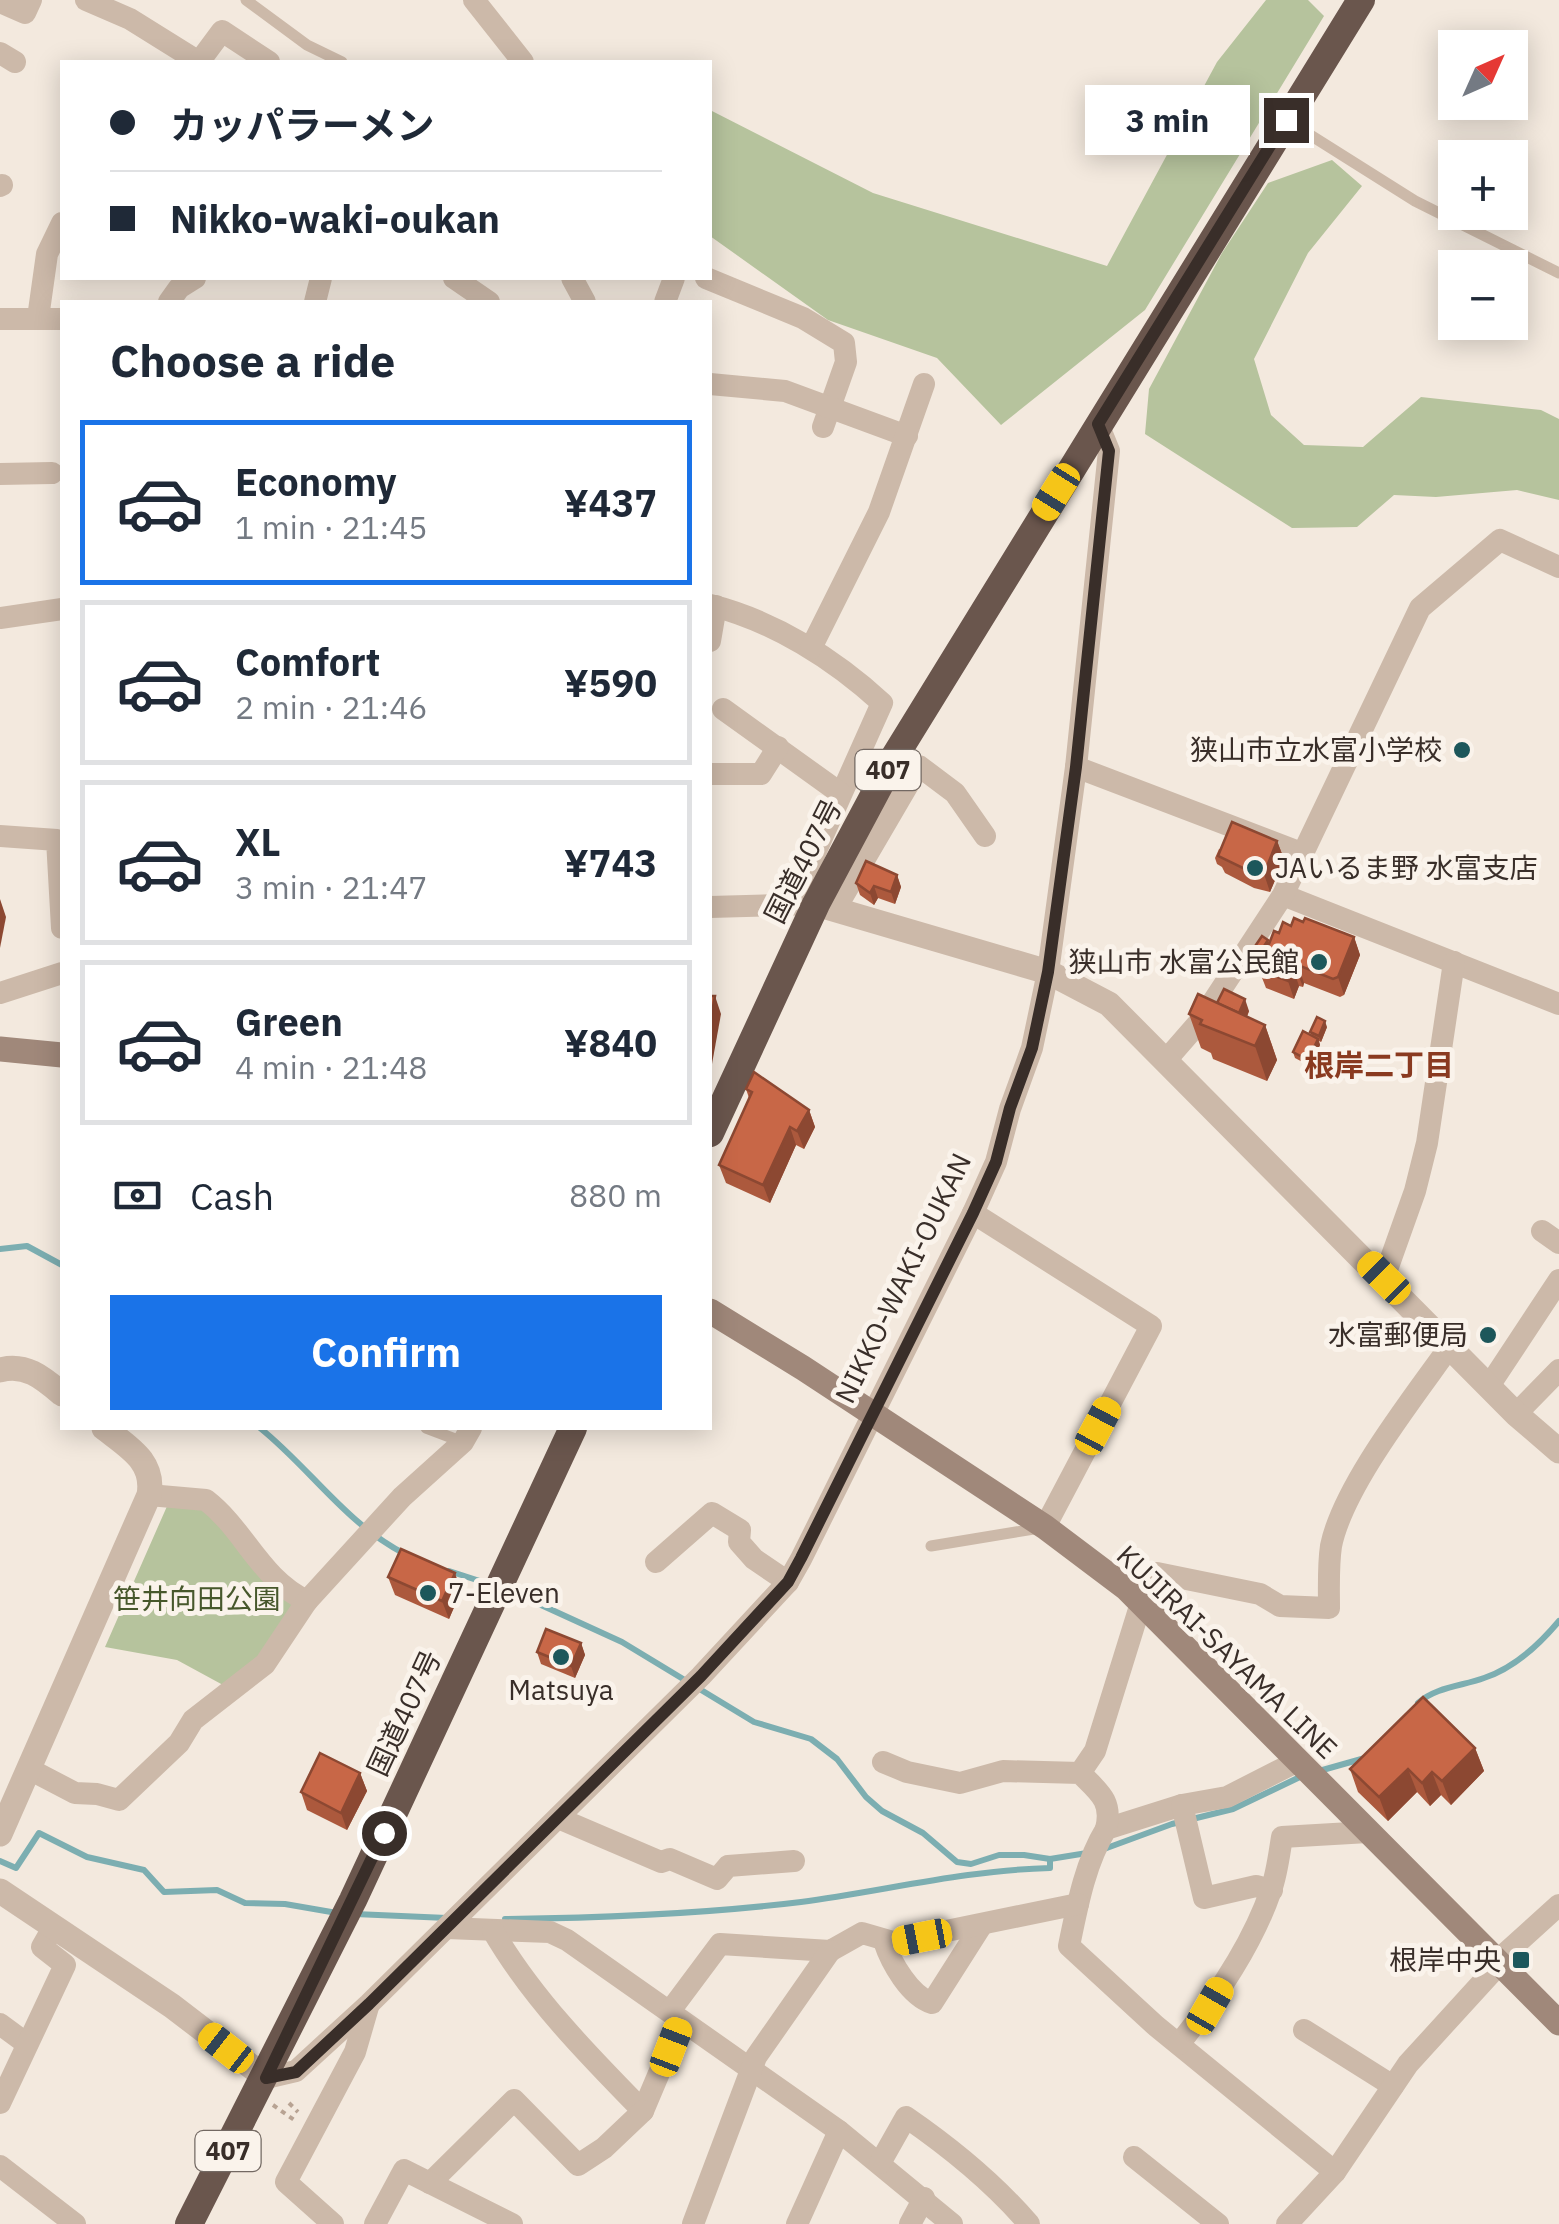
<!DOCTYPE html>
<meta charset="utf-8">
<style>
body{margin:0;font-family:"IBM Plex Sans","Noto Sans JP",sans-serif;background:#f6f6f7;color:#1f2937;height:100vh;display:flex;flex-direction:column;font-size:38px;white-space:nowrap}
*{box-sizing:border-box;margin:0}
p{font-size:32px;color:#747a83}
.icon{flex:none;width:55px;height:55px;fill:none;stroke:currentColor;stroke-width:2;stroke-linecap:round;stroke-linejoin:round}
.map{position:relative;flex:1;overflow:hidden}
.panel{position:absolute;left:60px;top:300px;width:652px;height:1130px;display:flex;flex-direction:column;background:#fff;border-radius:0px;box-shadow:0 5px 25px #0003}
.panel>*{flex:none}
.top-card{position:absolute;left:60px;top:60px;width:652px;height:220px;border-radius:0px;box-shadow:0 5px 25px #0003;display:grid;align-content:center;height:220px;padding:0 50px;background:#fff}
.needle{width:65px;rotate:45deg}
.fabs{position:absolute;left:1438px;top:30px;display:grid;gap:20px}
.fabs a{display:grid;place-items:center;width:90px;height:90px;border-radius:0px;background:#fff;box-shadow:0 5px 25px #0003;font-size:50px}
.end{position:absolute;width:45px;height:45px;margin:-22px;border:12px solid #392e29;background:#fff;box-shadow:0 0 0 5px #fff}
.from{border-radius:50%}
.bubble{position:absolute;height:70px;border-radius:0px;background:#fff;box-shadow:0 5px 25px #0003;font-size:32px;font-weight:700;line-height:70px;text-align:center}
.car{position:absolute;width:30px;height:60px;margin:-30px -15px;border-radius:12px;box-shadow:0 0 8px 2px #0007;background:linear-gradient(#f5c518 24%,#345 0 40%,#f5c518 0 76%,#345 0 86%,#f5c518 0)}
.top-card b{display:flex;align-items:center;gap:35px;height:95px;font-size:38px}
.top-card b+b{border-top:2px solid #e0e1e3}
.top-card i{width:25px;height:25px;background:#1f2937}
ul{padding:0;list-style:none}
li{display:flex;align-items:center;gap:30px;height:165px;margin:0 20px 15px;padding:0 30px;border:5px solid #e0e1e3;border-radius:0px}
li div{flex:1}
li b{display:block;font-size:38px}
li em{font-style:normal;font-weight:700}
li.selected{border-color:#1a73e8}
li>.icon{width:90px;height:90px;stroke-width:1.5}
h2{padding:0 50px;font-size:45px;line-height:120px}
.pay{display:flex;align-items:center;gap:25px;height:110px;padding:0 50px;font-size:38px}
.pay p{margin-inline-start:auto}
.cta{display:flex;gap:20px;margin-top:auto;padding:20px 50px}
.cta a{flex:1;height:115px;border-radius:0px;background:#1a73e8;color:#fff;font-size:40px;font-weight:700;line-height:115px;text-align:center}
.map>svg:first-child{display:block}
</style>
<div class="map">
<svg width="1559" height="2224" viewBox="0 0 1559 2224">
<rect width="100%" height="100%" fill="#f3e9de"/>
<!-- green -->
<g fill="#b6c39d">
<path d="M1266,0H1308L1324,16L1145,310L1001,425L937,358L828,320L710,236V110L873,193L1107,266L1217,62Z"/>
<path d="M1332,160L1362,186L1308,253L1254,359L1271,415L1304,445L1363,447L1421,397L1541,410L1559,419V500L1517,490L1436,497L1394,495L1357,527L1292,528L1145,434L1149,389L1222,253L1268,183Z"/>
<path d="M168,1504L208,1510L298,1601L261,1659L223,1685L177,1660L105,1647Z"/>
</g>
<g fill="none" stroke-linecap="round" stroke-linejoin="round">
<!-- stream -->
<g stroke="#7caeb1" stroke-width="6">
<path d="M0,1249L27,1246L62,1265"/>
<path d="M260,1428C310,1468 346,1524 405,1554"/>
<path d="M449,1571L489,1584"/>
<path d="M506,1589L622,1642L754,1722L811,1739L837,1759L866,1797L882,1811L923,1833L957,1862L971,1864L999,1855H1024L1050,1859L1087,1853"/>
<path d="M1418,1703C1436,1687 1462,1686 1484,1678C1514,1668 1539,1645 1559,1621"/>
<path d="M1319,1771L1365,1758"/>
<path d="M1104,1849L1172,1824L1233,1809L1302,1776"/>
<path d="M0,1861L16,1868L39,1833L87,1857L144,1870L164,1892L217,1890L245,1903L285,1904L337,1913"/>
<path d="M355,1914L447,1918"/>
<path d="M505,1919C603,1918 703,1914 801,1902C884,1891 966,1870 1050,1868V1859"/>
</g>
<!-- path -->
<g stroke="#b8a393" stroke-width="4" stroke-dasharray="5 5" stroke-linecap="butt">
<path d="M289,2103L298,2112"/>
<path d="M273,2105L297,2122"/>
</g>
<!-- service -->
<g stroke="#ccb9a9" stroke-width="11">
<path d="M246,0L307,45L342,62"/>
<path d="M1288,121L1415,201L1559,273"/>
<path d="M426,1428L463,1442"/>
<path d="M931,1546L1040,1528"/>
</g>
<!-- minor -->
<g stroke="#ccb9a9" stroke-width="22">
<path d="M86,0L130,19L199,62"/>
<path d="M474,0L523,62"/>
<path d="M0,2L25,13L31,0"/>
<path d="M0,53L15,62"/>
<path d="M199,62L222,31L269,62"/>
<path d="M0,186L2,185"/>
<path d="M454,278L489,302"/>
<path d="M572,278L585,302"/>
<path d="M706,278L803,318L844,343L846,362L823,427"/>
<path d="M169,302L179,288L195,278"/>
<path d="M315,302L321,278"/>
<path d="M665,302L674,278"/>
<path d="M38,318L47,254L62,223"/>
<path d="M0,319H62"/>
<path d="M710,384L785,391L907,436"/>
<path d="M0,474L52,473"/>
<path d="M710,605C774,621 834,659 882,703L811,862L816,904L710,907"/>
<path d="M0,618L62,609"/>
<path d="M710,641L716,606"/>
<path d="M811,648L879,512L924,384"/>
<path d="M723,709L840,793"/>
<path d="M1076,767L1304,854"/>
<path d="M710,774H761L778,747"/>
<path d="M0,836L57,840L62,928"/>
<path d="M1283,895L1559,1004"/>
<path d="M836,908L919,766L955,793L985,836"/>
<path d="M0,993L62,973"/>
<path d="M1167,1059L1201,1020L1283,895L1420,608L1500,540L1559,567"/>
<path d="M973,1213L1151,1326L1045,1527"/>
<path d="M1542,1231L1559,1243"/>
<path d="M1384,1278L1415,1191L1427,1143L1454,962"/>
<path d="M1489,1386L1559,1280"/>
<path d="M1516,1414L1559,1370"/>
<path d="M149,1495L206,1500C245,1530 260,1579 307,1601"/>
<path d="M656,1562L712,1513L740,1530L739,1542L754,1559L788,1582"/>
<path d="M1126,1588L1157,1573L1260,1594L1280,1606L1329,1608C1329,1588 1328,1566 1331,1546C1343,1486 1414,1397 1450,1346"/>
<path d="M1298,1761L1227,1797L1182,1805L1106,1829C1085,1863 1077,1907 1069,1946L1156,2026L1335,2172"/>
<path d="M883,1762L907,1772L960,1783L1003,1771L1080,1773C1099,1792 1113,1801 1106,1829"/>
<path d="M29,1769L75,1793L97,1794L119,1800L179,1743L193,1720L265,1664L307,1601L402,1497L463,1442L471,1428"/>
<path d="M1080,1773L1095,1751L1141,1603"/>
<path d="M1182,1805L1204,1898L1256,1886L1272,1890"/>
<path d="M558,1818L661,1862L670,1859L717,1879L728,1866L794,1861"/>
<path d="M447,1928L550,1932L567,1940L839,2131L952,2224"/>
<path d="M493,1931C532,1998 589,2056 643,2111L681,2021"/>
<path d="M884,1941C891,1963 910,1996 932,2003L981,1926"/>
<path d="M670,2011L720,1944L830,1951L862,1933L893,1942L1078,1904"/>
<path d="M0,2024L27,2044"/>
<path d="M1304,2030L1393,2086"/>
<path d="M1179,2044C1216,1998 1252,1946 1271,1890C1277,1874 1279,1855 1282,1837L1368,1832"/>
<path d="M266,2078L296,2071L369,2004L701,1676L788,1582L801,1559L973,1213L996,1162L1010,1109L1032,1048L1048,972L1076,767L1109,451L1098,424"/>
<path d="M0,2103L65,1965L42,1947L54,1926"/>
<path d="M1134,2157L1218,2224"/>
<path d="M880,2163L906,2117C951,2148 993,2182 1029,2224"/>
<path d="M0,2166L75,2224"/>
<path d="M430,2183L514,2100L578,2165L604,2148L643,2111"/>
<path d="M333,2224L286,2182L355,2052L368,2007"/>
<path d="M375,2224L404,2170L512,2224"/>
<path d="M693,2224L756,2057L830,1951"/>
<path d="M797,2224L839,2131"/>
<path d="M910,2224L924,2198"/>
<path d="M1287,2224L1335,2172L1408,2064L1491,1973L1497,1961L1559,1905"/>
</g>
<!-- tertiary -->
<g stroke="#ccb9a9" stroke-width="25">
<path d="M816,904L1048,972L1109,1004L1516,1414L1559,1451"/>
<path d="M0,1370C26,1363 43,1378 62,1394"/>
<path d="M0,1834L149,1495C155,1461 128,1447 104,1428"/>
<path d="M0,1891L172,2006L266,2078"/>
</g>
<!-- secondary -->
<g stroke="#a0887a" stroke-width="25">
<path d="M0,1049L62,1055"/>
<path d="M710,1311L803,1368L1045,1527L1126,1588L1559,2023"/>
</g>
<!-- trunk -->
<g stroke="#6a564d" stroke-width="28">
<path d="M710,1133L816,904L895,756L1361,0"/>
<path d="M189,2224L353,1900L573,1428"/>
</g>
</g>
<!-- wall -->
<g fill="#ac593d">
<path d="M1277,841L1284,859L1270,892L1254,888L1225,873L1222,867L1217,864L1215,858L1219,849Z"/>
<path d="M897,875L901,887L895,904L878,898L874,905L860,895L856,883Z"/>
<path d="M1303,922L1354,937L1360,955L1344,995L1340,997L1304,983L1303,987L1299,986L1294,999L1266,988L1259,970L1265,954L1258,966L1251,961L1249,955L1268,940L1269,943L1279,933L1291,926Z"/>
<path d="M1217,1003L1249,1011L1247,1017L1265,1025L1277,1060L1267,1081L1213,1059L1211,1053L1201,1048L1189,1014Z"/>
<path d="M1327,1027L1321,1042L1319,1041L1320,1045L1310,1066L1295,1058L1293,1052L1312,1036L1310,1032Z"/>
<path d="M746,1089L809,1110L815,1127L804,1149L796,1145L770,1203L726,1183L719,1165L749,1098Z"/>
<path d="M388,1577L461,1591L449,1619L395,1595Z"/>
<path d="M581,1643L585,1655L575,1678L541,1664L537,1652Z"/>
<path d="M1475,1748L1484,1771L1451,1805L1441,1795L1430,1806L1417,1792L1388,1821L1358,1792L1350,1769Z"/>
<path d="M360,1773L367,1791L347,1830L307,1810L301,1792Z"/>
</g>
<!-- shaded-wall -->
<g fill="#8c4832">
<path d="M1277,841L1284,859L1270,892L1264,874Z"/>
<path d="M897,875L901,887L895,904L891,892Z"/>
<path d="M874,886L878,898L874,905L870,893Z"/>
<path d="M0,899L6,917L0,948Z"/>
<path d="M1354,937L1360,955L1344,995L1338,977Z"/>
<path d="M1268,940L1270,946L1258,966L1255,960Z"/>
<path d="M1298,965L1304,983L1303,987L1296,969Z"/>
<path d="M1293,968L1299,986L1294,999L1288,981Z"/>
<path d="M715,996L721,1014L710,1075V1023Z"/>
<path d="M1245,999L1249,1011L1239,1035L1234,1023Z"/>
<path d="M1325,1021L1327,1027L1321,1042L1319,1036Z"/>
<path d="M1265,1025L1277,1060L1267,1081L1255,1046Z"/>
<path d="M1318,1039L1320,1045L1310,1066L1308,1060Z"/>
<path d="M809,1110L815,1127L804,1149L797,1131Z"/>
<path d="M790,1127L796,1145L770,1203L763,1185Z"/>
<path d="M455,1573L461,1591L449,1619L442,1601Z"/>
<path d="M581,1643L585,1655L575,1678L571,1666Z"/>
<path d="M1475,1748L1484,1771L1451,1805L1442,1781Z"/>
<path d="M1408,1769L1417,1792L1388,1821L1379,1797Z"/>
<path d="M1432,1772L1441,1795L1430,1806L1422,1783Z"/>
<path d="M360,1773L367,1791L347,1830L341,1813Z"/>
</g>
<!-- building -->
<g fill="#c86747" stroke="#8c4832" stroke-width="2.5">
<path d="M1232,822L1277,841L1264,874L1247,870L1218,856Z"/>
<path d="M866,861L897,875L891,892L874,886L870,893L856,883Z"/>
<path d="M1294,918L1303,922L1305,918L1354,937L1338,977L1333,979L1298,965L1296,969L1293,968L1288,981L1259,970L1274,931L1279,933L1283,922L1291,926Z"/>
<path d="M1262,936L1268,940L1255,960L1249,955Z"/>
<path d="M1224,989L1245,999L1239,1013L1217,1003Z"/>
<path d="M1198,994L1265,1025L1255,1046L1200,1024L1202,1020L1189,1014Z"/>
<path d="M710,996H715L710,1023Z"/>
<path d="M1317,1017L1325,1021L1319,1036L1310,1032Z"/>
<path d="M1303,1031L1318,1039L1308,1060L1293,1052Z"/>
<path d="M754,1072L809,1110L797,1131L790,1127L763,1185L719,1165L752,1092L746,1089Z"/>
<path d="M401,1549L455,1573L442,1601L388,1577Z"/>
<path d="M546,1629L581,1643L571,1666L537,1652Z"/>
<path d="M1423,1697L1475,1748L1442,1781L1432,1772L1422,1783L1408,1769L1379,1797L1350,1769Z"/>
<path d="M320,1753L360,1773L341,1813L301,1792Z"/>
</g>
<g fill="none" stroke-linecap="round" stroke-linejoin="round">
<!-- route -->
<path stroke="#392e29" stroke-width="12" d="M384,1833L266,2078L296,2072L369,2004L701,1676L788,1582L801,1558L973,1213L996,1162L1010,1108L1032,1048L1048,972L1076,767L1109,451L1098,424L1286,120"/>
</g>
<!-- markers -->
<g fill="#1d575b" stroke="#faf3eb" stroke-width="4">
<circle cx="1462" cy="750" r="10"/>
<circle cx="1255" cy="868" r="10"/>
<circle cx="1319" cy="962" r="10"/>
<circle cx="1488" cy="1335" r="10"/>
<circle cx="428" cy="1593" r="10"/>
<circle cx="561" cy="1657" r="10"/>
<rect x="1511" y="1950" width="20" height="20" rx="5"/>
</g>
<g text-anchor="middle" stroke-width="10" stroke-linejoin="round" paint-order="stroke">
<!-- shield labels -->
<g fill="#faf3eb" stroke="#736963" stroke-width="2.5">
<rect x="855.5" y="750" width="65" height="40" rx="8"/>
<rect x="195.5" y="2131" width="65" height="40" rx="8"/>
</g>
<g font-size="25" font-weight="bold" fill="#392e29">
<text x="888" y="779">407</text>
<text x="228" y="2160">407</text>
</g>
<!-- poi labels -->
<g font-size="28" fill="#392e29" stroke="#faf3eb" text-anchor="end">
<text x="1442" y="760">狭山市立水富小学校</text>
<text x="1275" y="878" text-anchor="start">JAいるま野 水富支店</text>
<text x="1299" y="972">狭山市 水富公民館</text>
<text x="1468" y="1345">水富郵便局</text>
<text x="448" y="1603" text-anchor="start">7-Eleven</text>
<text x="561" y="1700" text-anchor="middle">Matsuya</text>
<text x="1501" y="1970">根岸中央</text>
</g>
<!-- street labels -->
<g font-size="28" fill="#392e29" stroke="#faf3eb">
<text transform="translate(803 861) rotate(-63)" y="10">国道407号</text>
<text transform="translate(903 1278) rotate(-64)" y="10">NIKKO-WAKI-OUKAN</text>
<text transform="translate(1227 1652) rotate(44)" y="10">KUJIRAI-SAYAMA LINE</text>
<text transform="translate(404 1713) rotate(-65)" y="10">国道407号</text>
</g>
<!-- park labels -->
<g font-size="28" fill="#47582c" stroke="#faf3eb">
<text x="197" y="1609">笹井向田公園</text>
</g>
<!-- neighbourhood labels -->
<g font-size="30" font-weight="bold" fill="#8a3a20" stroke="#faf3eb">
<text x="1379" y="1076">根岸二丁目</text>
</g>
</g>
</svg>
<div class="fabs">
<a><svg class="needle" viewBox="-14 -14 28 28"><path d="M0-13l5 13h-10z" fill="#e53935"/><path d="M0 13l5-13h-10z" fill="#747a83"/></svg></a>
<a>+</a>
<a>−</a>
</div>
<i class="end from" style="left:384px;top:1833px"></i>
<i class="end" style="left:1286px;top:120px"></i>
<div class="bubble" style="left:1085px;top:85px;width:165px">3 min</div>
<i class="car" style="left:1056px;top:492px;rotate:212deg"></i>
<i class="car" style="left:1384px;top:1278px;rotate:315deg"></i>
<i class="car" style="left:1098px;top:1426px;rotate:28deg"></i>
<i class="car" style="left:922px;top:1937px;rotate:259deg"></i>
<i class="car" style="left:1210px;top:2006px;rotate:30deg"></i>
<i class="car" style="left:671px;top:2047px;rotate:21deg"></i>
<i class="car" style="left:226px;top:2048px;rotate:308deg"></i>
<div class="top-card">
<b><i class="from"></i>カッパラーメン</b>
<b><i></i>Nikko-waki-oukan</b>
</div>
<section class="panel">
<h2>Choose a ride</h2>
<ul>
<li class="selected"><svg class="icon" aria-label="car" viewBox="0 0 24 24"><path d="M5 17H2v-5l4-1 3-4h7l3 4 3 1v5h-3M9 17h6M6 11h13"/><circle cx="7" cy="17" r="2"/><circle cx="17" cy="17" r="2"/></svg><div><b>Economy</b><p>1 min · 21:45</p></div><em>¥437</em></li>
<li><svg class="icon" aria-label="car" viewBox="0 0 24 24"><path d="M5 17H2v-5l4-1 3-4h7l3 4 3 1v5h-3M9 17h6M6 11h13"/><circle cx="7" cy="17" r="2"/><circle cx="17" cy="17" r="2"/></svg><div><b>Comfort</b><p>2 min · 21:46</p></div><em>¥590</em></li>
<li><svg class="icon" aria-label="car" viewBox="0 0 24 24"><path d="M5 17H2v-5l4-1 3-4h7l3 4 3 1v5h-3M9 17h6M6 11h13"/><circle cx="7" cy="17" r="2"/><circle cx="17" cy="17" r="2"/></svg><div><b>XL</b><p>3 min · 21:47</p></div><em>¥743</em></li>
<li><svg class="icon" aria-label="car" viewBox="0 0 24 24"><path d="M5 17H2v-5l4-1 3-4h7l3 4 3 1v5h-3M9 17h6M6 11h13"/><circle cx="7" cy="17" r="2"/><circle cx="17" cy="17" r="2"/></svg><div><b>Green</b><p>4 min · 21:48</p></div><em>¥840</em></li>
</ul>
<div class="pay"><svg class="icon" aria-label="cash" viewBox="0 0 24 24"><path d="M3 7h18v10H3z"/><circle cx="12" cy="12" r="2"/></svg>Cash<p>880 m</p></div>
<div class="cta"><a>Confirm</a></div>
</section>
</div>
